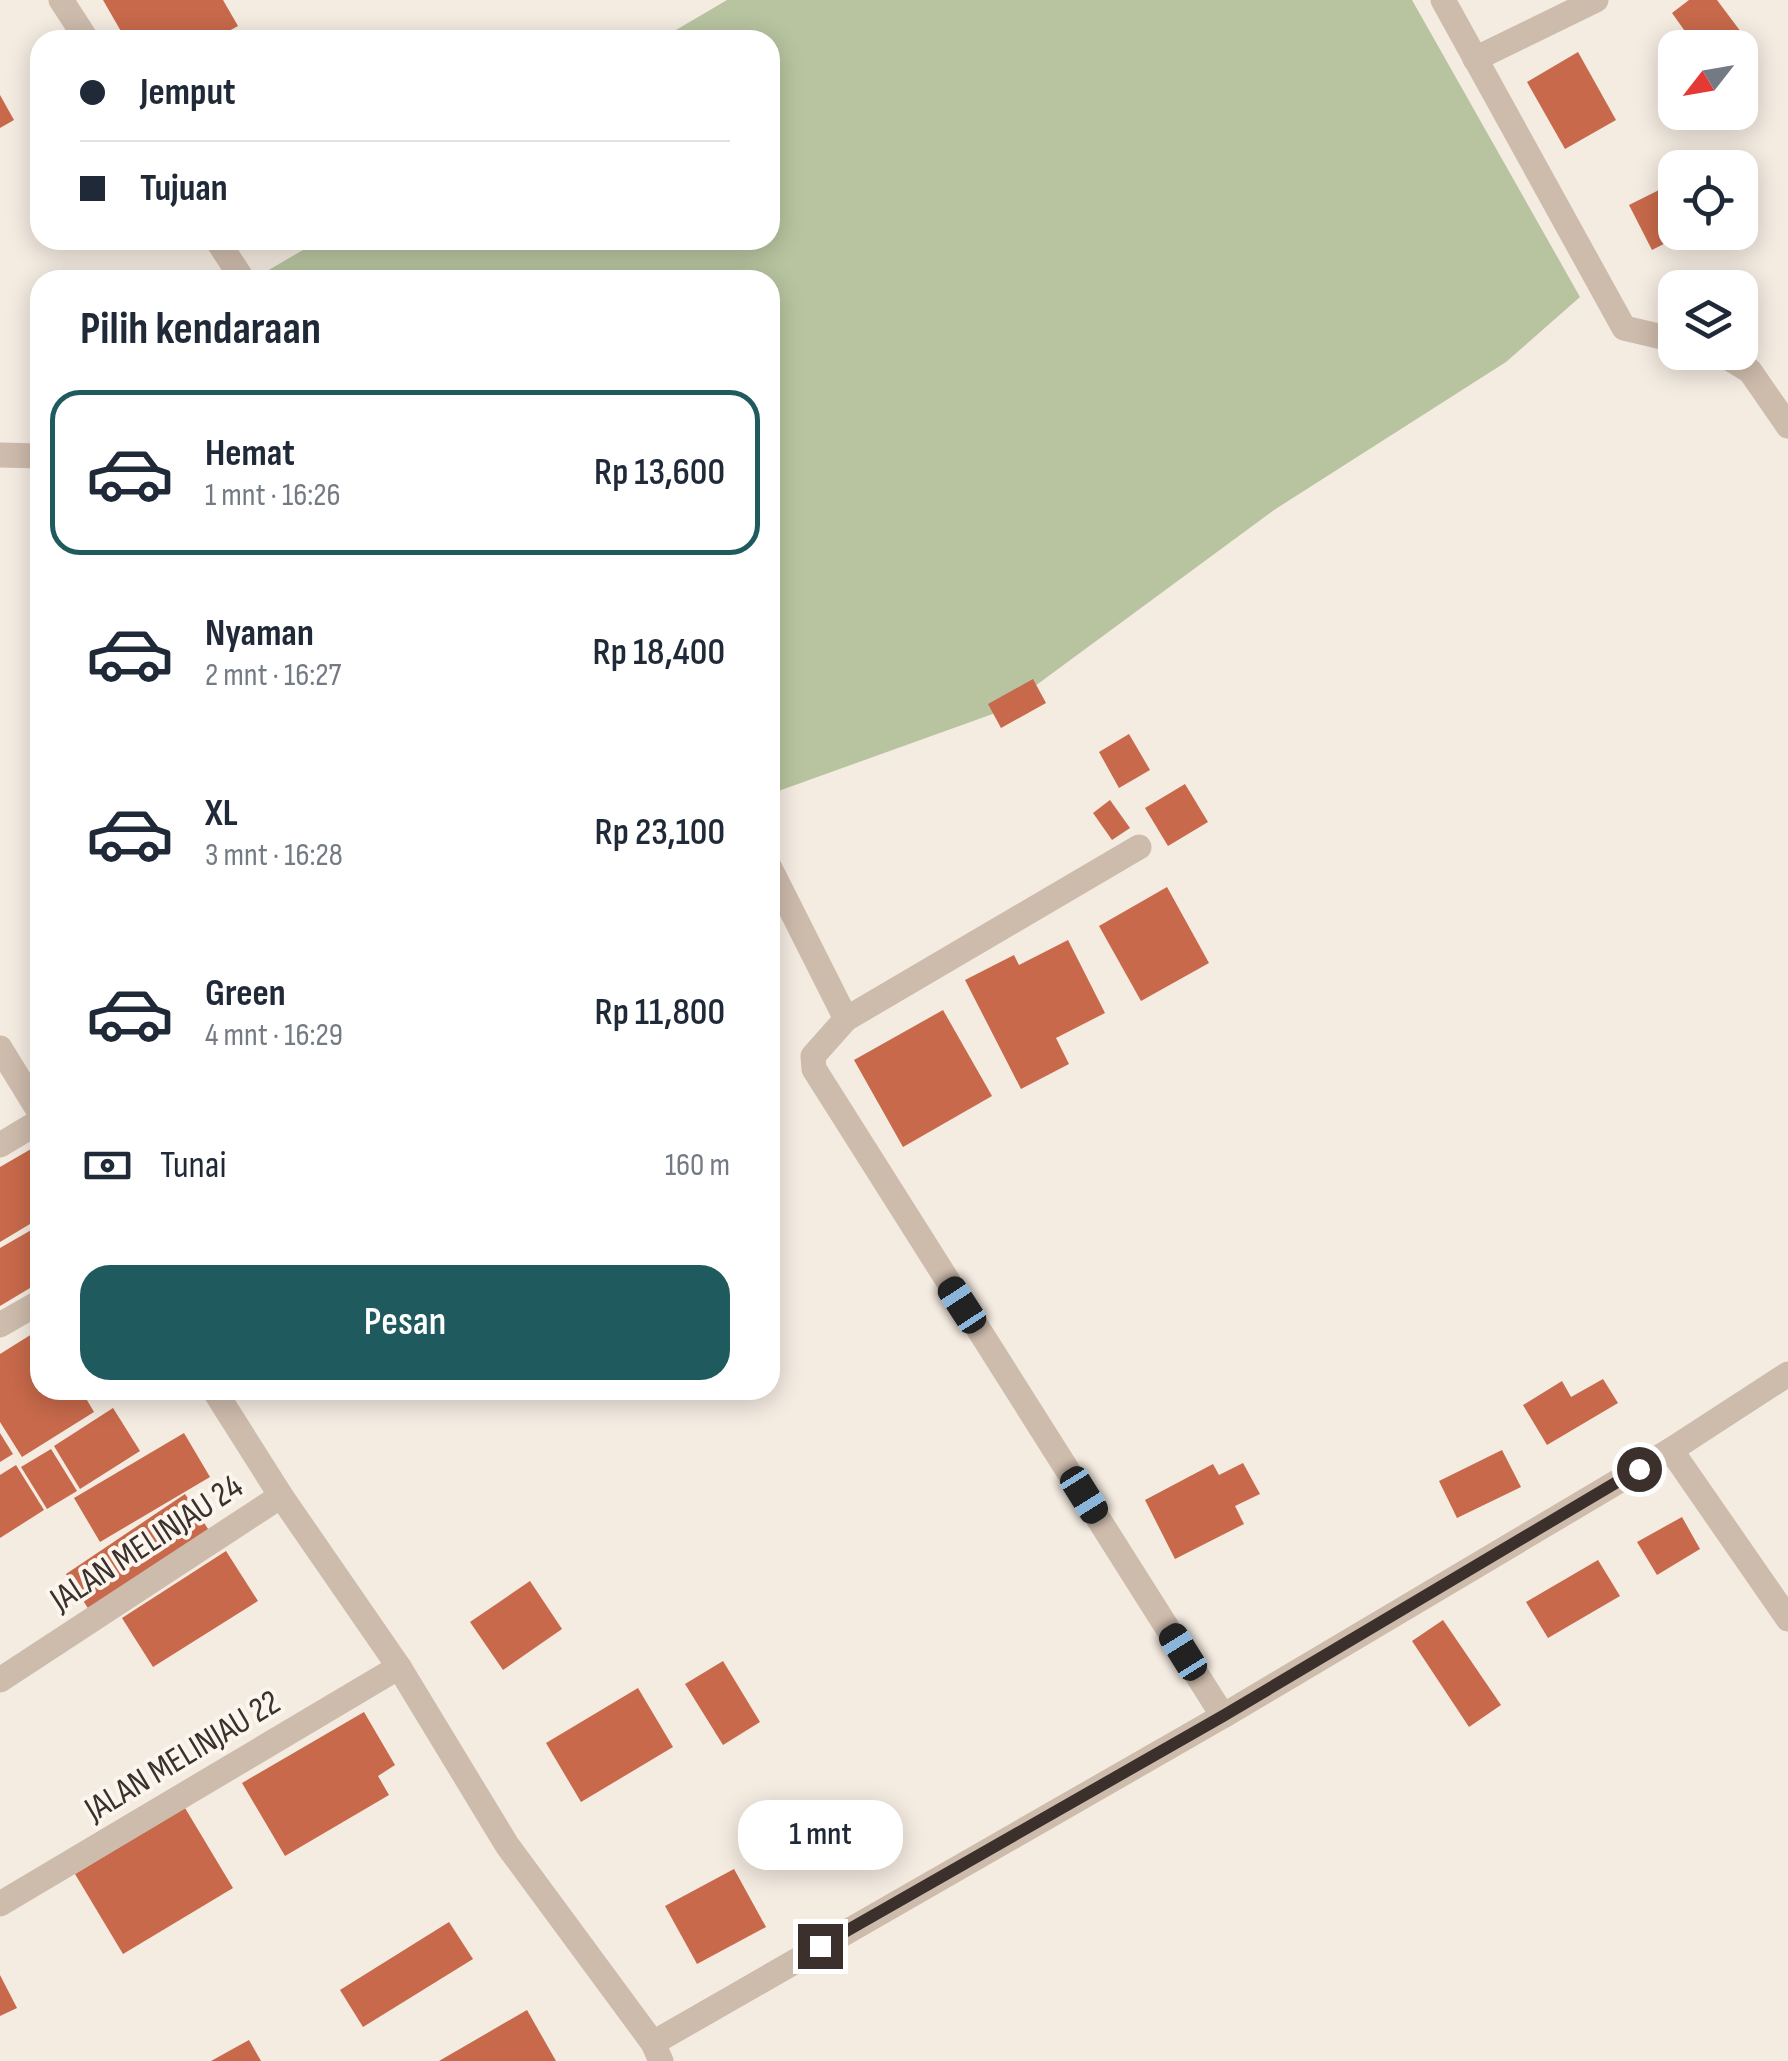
<!DOCTYPE html>
<html lang="id">
<meta charset="utf-8">
<style>
body{margin:0;font-family:"Sofia Sans Condensed",sans-serif;background:#f6f6f7;color:#1f2937;height:100vh;display:flex;flex-direction:column;font-size:38px;white-space:nowrap}
*{box-sizing:border-box;margin:0}
p{font-size:32px;color:#747a83}
.icon{flex:none;width:55px;height:55px;fill:none;stroke:currentColor;stroke-width:2;stroke-linecap:round;stroke-linejoin:round}
.map{position:relative;flex:1;overflow:hidden}
.details{position:absolute;left:30px;top:270px;width:750px;height:1130px;display:flex;flex-direction:column;background:#fff;border-radius:30px;box-shadow:0 5px 25px #0003}
.details>*{flex:none}
.hud{position:absolute;left:30px;top:30px;width:750px;height:220px;border-radius:30px;box-shadow:0 5px 25px #0003;display:grid;align-content:center;height:220px;padding:0 50px;background:#fff}
.needle{width:65px;rotate:239deg}
.tools{position:absolute;left:1658px;top:30px;display:grid;gap:20px}
.tools a{display:grid;place-items:center;width:100px;height:100px;border-radius:20px;background:#fff;box-shadow:0 5px 25px #0003;font-size:50px}
.end{position:absolute;width:45px;height:45px;margin:-22px;border:12px solid #3b302b;background:#fff;box-shadow:0 0 0 5px #fff}
.from{border-radius:50%}
.bubble{position:absolute;height:70px;border-radius:30px;background:#fff;box-shadow:0 5px 25px #0003;font-size:32px;font-weight:600;line-height:70px;text-align:center}
.car{position:absolute;width:30px;height:60px;margin:-30px -15px;border-radius:12px;box-shadow:0 0 8px 2px #0007;background:linear-gradient(#222 24%,#8ab4d8 0 40%,#222 0 76%,#8ab4d8 0 86%,#222 0)}
.hud b{display:flex;align-items:center;gap:35px;height:95px;font-size:38px}
.hud b+b{border-top:2px solid #e0e1e3}
.hud i{width:25px;height:25px;background:#1f2937}
ul{padding:0;list-style:none}
li{display:flex;align-items:center;gap:30px;height:165px;margin:0 20px 15px;padding:0 30px;border:5px solid transparent;border-radius:30px}
li div{flex:1}
li b{display:block;font-size:38px}
li em{font-style:normal;font-weight:600}
li.active{border-color:#1f5a5e}
li>.icon{width:90px;height:90px;stroke-width:1.5}
h2{padding:0 50px;font-size:45px;line-height:120px}
.pay{display:flex;align-items:center;gap:25px;height:110px;padding:0 50px;font-size:38px}
.pay p{margin-inline-start:auto}
.primary-button{display:flex;gap:20px;margin-top:auto;padding:20px 50px}
.primary-button a{flex:1;height:115px;border-radius:30px;background:#1f5a5e;color:#fff;font-size:40px;font-weight:600;line-height:115px;text-align:center}
.map>svg:first-child{display:block}
</style>
<div class="map">
<svg width="1788" height="2061" viewBox="0 0 1788 2061">
<rect width="100%" height="100%" fill="#f4ebe1"/>
<!-- green -->
<path fill="#b8c4a0" d="M727,0H1412L1580,297L1506,362L1274,510L1001,711L770,794V280H273L267,271L320,240H770V40H659Z"/>
<!-- building -->
<g fill="#c8694b">
<path d="M103,0H223L238,26L212,40H126Z"/>
<path d="M1689,0H1717L1750,44L1740,51V48H1697L1672,13Z"/>
<path d="M1578,52L1616,120L1565,149L1527,82Z"/>
<path d="M0,95L14,120L0,128Z"/>
<path d="M1675,182V232H1687L1652,250L1629,205Z"/>
<path d="M1033,679L1046,703L1001,728L988,704Z"/>
<path d="M1129,734L1150,770L1119,788L1099,752Z"/>
<path d="M1185,784L1208,822L1168,846L1145,808Z"/>
<path d="M1110,800L1130,828L1112,840L1093,813Z"/>
<path d="M1167,887L1209,963L1141,1001L1099,926Z"/>
<path d="M1068,940L1105,1013L1056,1038L1069,1064L1021,1089L965,980L1014,955L1019,965Z"/>
<path d="M943,1010L992,1096L903,1147L854,1060Z"/>
<path d="M31,1149L40,1164V1218L0,1242V1167Z"/>
<path d="M40,1225V1282L0,1306V1248Z"/>
<path d="M40,1329V1390H81L94,1412L22,1457L0,1422V1354Z"/>
<path d="M1603,1379L1618,1403L1547,1445L1523,1405L1562,1381L1571,1397Z"/>
<path d="M113,1408L140,1451L80,1489L54,1446Z"/>
<path d="M0,1433L13,1454L0,1462Z"/>
<path d="M184,1433L210,1477L100,1542L74,1498Z"/>
<path d="M51,1449L77,1491L47,1509L21,1467Z"/>
<path d="M1502,1450L1521,1487L1457,1518L1439,1481Z"/>
<path d="M1243,1463L1260,1494L1235,1506L1244,1524L1175,1559L1145,1500L1213,1464L1219,1475Z"/>
<path d="M16,1465L44,1510L0,1538V1475Z"/>
<path d="M185,1494L212,1535L93,1616L66,1574Z"/>
<path d="M1682,1517L1700,1549L1657,1575L1637,1542Z"/>
<path d="M226,1551L258,1601L153,1667L122,1618Z"/>
<path d="M1598,1560L1620,1596L1548,1638L1526,1602Z"/>
<path d="M530,1581L562,1629L503,1670L470,1622Z"/>
<path d="M1443,1620L1501,1705L1469,1727L1412,1641Z"/>
<path d="M723,1661L760,1722L723,1745L685,1684Z"/>
<path d="M638,1688L673,1747L581,1802L546,1743Z"/>
<path d="M364,1712L395,1765L378,1776L389,1795L285,1856L242,1783Z"/>
<path d="M185,1808L233,1888L123,1954L75,1874Z"/>
<path d="M734,1869L766,1927L697,1964L665,1906Z"/>
<path d="M449,1922L473,1959L363,2027L340,1990Z"/>
<path d="M0,1975L17,2008L0,2016Z"/>
<path d="M527,2010L556,2061H439Z"/>
<path d="M249,2040L261,2061H211Z"/>
</g>
<g fill="none" stroke-linecap="round" stroke-linejoin="round">
<!-- minor -->
<g stroke="#cdbbac" stroke-width="25">
<path d="M61,0L87,40"/>
<path d="M1443,0L1624,328L1675,340"/>
<path d="M1475,59L1596,0"/>
<path d="M217,240L243,280"/>
<path d="M1719,352L1750,371L1788,426"/>
<path d="M0,455L40,456"/>
<path d="M1139,847L846,1019L813,1056L814,1069L1223,1716L1671,1450L1788,1374"/>
<path d="M770,868L846,1019"/>
<path d="M0,1048L40,1113"/>
<path d="M0,1145L40,1121"/>
<path d="M0,1325L40,1302"/>
<path d="M214,1390L281,1496L399,1667L507,1845L653,2043L661,2061"/>
<path d="M1671,1450L1788,1619"/>
<path d="M0,1680L281,1496"/>
<path d="M0,1904L399,1667"/>
<path d="M653,2043L1223,1716"/>
</g>
</g>
<g fill="none" stroke-linecap="round" stroke-linejoin="round">
<!-- route -->
<path stroke="#3b302b" stroke-width="12" d="M820,1946L1223,1716L1639,1469"/>
</g>
<g text-anchor="middle" stroke-width="8" stroke-linejoin="round" paint-order="stroke">
<!-- street labels -->
<g font-size="35" fill="#3b302b" stroke="#fbf5ee">
<text transform="translate(146 1542) rotate(-33)" y="12">JALAN MELINJAU 24</text>
<text transform="translate(182 1755) rotate(-31)" y="12">JALAN MELINJAU 22</text>
</g>
</g>
</svg>
<div class="tools">
<a><svg class="needle" viewBox="-14 -14 28 28"><path d="M0-13l5 13h-10z" fill="#e53935"/><path d="M0 13l5-13h-10z" fill="#747a83"/></svg></a>
<a><svg class="icon" aria-label="locate" viewBox="0 0 24 24"><circle cx="12" cy="12" r="6"/><path d="M12 2v4M12 18v4M2 12h4M18 12h4"/></svg></a>
<a><svg class="icon" aria-label="layers" viewBox="0 0 24 24"><path d="M12 4l9 5-9 5-9-5zM3 14l9 5 9-5"/></svg></a>
</div>
<i class="end from" style="left:1639px;top:1469px"></i>
<i class="end" style="left:820px;top:1946px"></i>
<div class="bubble" style="left:738px;top:1800px;width:165px">1 mnt</div>
<i class="car" style="left:962px;top:1305px;rotate:327deg"></i>
<i class="car" style="left:1084px;top:1495px;rotate:148deg"></i>
<i class="car" style="left:1183px;top:1652px;rotate:328deg"></i>
<div class="hud">
<b><i class="from"></i>Jemput</b>
<b><i></i>Tujuan</b>
</div>
<section class="details">
<h2>Pilih kendaraan</h2>
<ul>
<li class="active"><svg class="icon" aria-label="car" viewBox="0 0 24 24"><path d="M5 17H2v-5l4-1 3-4h7l3 4 3 1v5h-3M9 17h6M6 11h13"/><circle cx="7" cy="17" r="2"/><circle cx="17" cy="17" r="2"/></svg><div><b>Hemat</b><p>1 mnt · 16:26</p></div><em>Rp 13,600</em></li>
<li><svg class="icon" aria-label="car" viewBox="0 0 24 24"><path d="M5 17H2v-5l4-1 3-4h7l3 4 3 1v5h-3M9 17h6M6 11h13"/><circle cx="7" cy="17" r="2"/><circle cx="17" cy="17" r="2"/></svg><div><b>Nyaman</b><p>2 mnt · 16:27</p></div><em>Rp 18,400</em></li>
<li><svg class="icon" aria-label="car" viewBox="0 0 24 24"><path d="M5 17H2v-5l4-1 3-4h7l3 4 3 1v5h-3M9 17h6M6 11h13"/><circle cx="7" cy="17" r="2"/><circle cx="17" cy="17" r="2"/></svg><div><b>XL</b><p>3 mnt · 16:28</p></div><em>Rp 23,100</em></li>
<li><svg class="icon" aria-label="car" viewBox="0 0 24 24"><path d="M5 17H2v-5l4-1 3-4h7l3 4 3 1v5h-3M9 17h6M6 11h13"/><circle cx="7" cy="17" r="2"/><circle cx="17" cy="17" r="2"/></svg><div><b>Green</b><p>4 mnt · 16:29</p></div><em>Rp 11,800</em></li>
</ul>
<div class="pay"><svg class="icon" aria-label="cash" viewBox="0 0 24 24"><path d="M3 7h18v10H3z"/><circle cx="12" cy="12" r="2"/></svg>Tunai<p>160 m</p></div>
<div class="primary-button"><a>Pesan</a></div>
</section>
</div>
